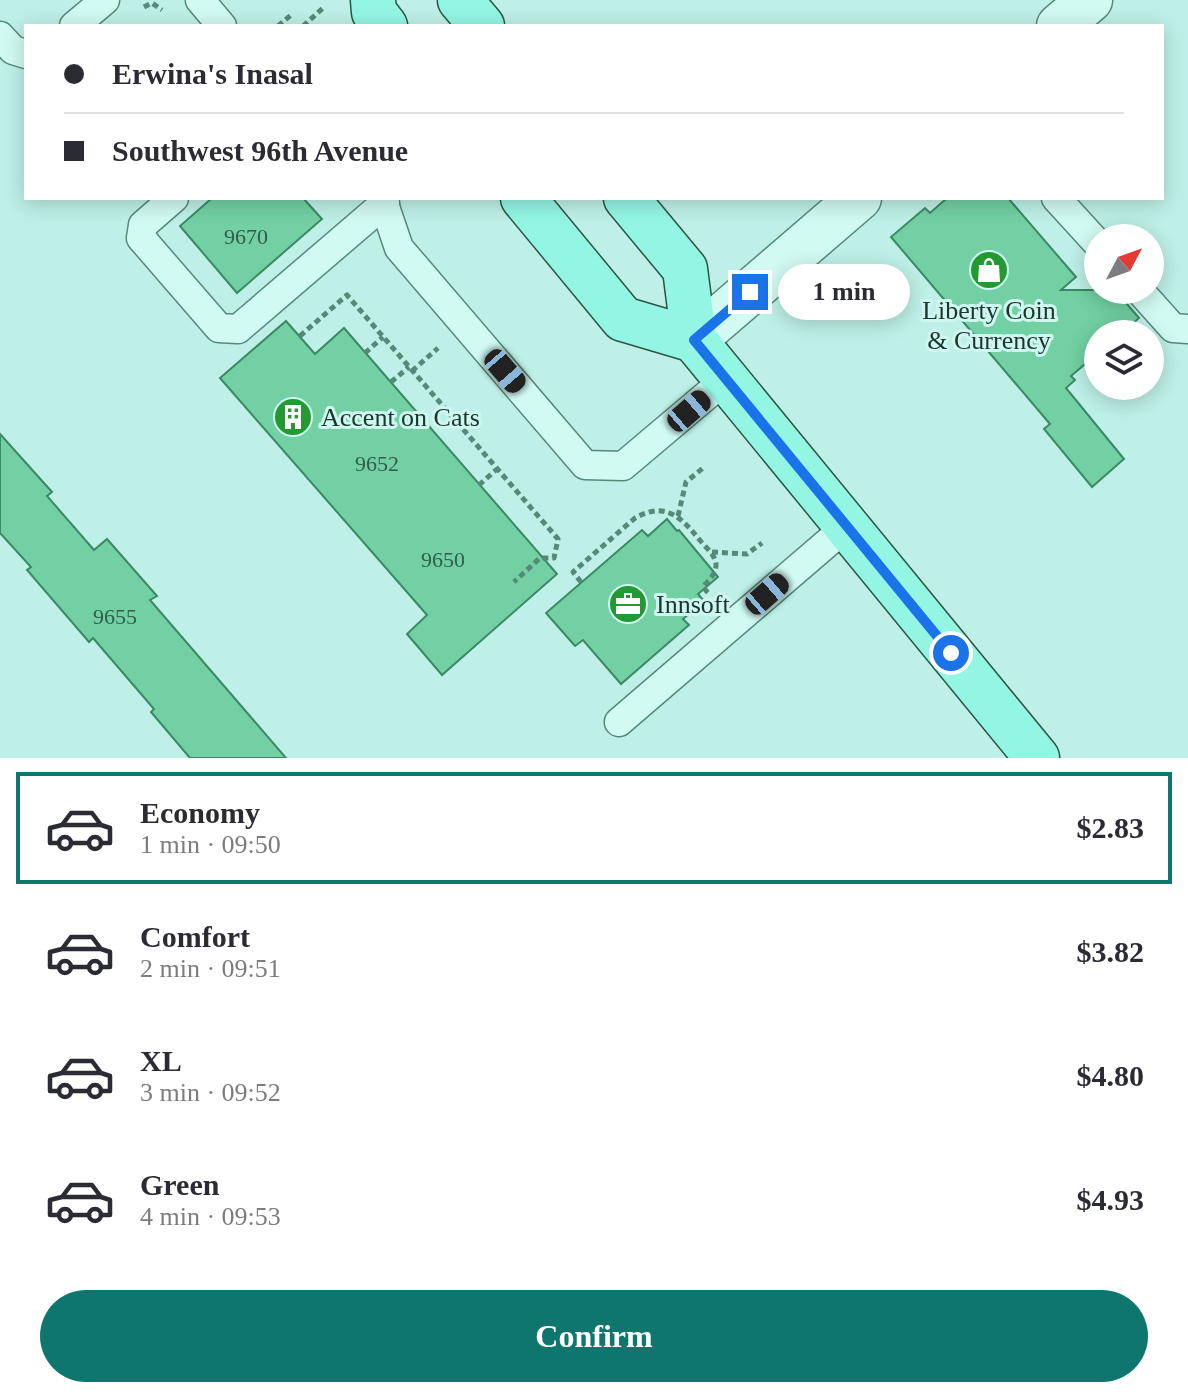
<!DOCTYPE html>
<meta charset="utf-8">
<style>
body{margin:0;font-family:"Times New Roman",serif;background:#f2f2f3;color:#2b2b33;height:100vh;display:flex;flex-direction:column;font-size:30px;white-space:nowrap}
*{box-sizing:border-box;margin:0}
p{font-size:26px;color:#7c7c81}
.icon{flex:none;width:44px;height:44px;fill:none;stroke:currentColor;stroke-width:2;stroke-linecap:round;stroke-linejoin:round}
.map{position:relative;height:758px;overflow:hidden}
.drawer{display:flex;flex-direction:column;background:#fff;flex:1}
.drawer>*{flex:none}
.guide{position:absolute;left:24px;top:24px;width:1140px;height:176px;border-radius:0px;box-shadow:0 4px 20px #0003;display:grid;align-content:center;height:176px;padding:0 40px;background:#fff}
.needle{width:52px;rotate:49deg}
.tools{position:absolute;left:1084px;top:224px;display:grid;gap:16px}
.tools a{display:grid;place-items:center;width:80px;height:80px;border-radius:50%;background:#fff;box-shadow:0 4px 20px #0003;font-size:40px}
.end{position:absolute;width:36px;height:36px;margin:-18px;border:10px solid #1a73e8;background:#fff;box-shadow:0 0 0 4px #fff}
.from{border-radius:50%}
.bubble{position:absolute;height:56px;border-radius:28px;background:#fff;box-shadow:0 4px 20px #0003;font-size:26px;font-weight:800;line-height:56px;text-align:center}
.car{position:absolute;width:24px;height:48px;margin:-24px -12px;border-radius:10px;box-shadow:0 0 6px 2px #0007;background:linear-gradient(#222 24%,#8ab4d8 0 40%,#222 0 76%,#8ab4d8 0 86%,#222 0)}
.guide b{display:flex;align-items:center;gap:28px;height:76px;font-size:30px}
.guide b+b{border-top:2px solid #e1e1e2}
.guide i{width:20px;height:20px;background:#2b2b33}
ul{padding:14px 0 0;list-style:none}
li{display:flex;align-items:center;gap:24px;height:112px;margin:0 16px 12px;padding:0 24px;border:4px solid transparent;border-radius:0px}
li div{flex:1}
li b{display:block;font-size:30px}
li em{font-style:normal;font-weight:800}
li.selected{border-color:#0f766e}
li>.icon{width:72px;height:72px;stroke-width:1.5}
.cta{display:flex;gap:16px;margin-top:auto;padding:16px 40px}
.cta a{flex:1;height:92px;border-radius:48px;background:#0f766e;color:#fff;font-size:32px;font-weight:800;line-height:92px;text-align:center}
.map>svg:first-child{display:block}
</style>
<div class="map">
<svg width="1188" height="758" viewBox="0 0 1188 758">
<rect width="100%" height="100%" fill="#bef0e7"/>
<!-- building -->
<g fill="#72d0a4" stroke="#3b8963" stroke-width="2">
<path d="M212,198H303L322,219L237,293L180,226Z"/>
<path d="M947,198H1008L1076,277L1061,290H1115L1139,318L1121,334H1098V353L1071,376L1075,380L1066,388L1124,459L1092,487L1044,429L1050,424L891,237L925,208L930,213Z"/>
<path d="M286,321L315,354L344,328L557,574L442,675L407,634L427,615L220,378Z"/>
<path d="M0,434L52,492L47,496L94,550L107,539L157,596L150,600L286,758H190L151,712L154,709L93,638L89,642L27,570L31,567L0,533Z"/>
<path d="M667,519L677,531L679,530L718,577L698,594L704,601L683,619L689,625L621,684L583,640L575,646L546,613L642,530L648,536Z"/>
</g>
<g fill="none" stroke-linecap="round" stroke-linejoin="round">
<!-- service casing -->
<g stroke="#568977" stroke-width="31">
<g id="service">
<path d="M200,0L222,26"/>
<path d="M74,26L105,0"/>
<path d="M0,36L13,50L26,54"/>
<path d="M174,198L143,225L141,238L219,328L238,329L385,203"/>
<path d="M382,198L399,248L585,465L623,466L726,379"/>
<path d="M1056,198L1098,244"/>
<path d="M1139,290L1173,328L1188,329"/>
<path d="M619,722L847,526"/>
</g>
</g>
<!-- minor casing -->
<g stroke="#568977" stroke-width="47">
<g id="minor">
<path d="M1059,26L1090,0"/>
<path d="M694,340L859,198"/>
</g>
</g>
<!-- primary casing -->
<g stroke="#2b5644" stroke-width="47">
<g id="primary">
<path d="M373,0L374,12L385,26"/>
<path d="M460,0L482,26"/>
<path d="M523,198L623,319L694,340"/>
<path d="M626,198L685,269L694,340L1037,758"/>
</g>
</g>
<!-- path -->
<g stroke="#568977" stroke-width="5" stroke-dasharray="6 4" stroke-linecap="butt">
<path d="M144,7L152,3L162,10"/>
<path d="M278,26L291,15"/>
<path d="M303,26L323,8"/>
<path d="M300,336L347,295L558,539L554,558H540L514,582"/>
<path d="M365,353L383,337"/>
<path d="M412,371L438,348"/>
<path d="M391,382L409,367"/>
<path d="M479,485L497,469"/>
<path d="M678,516L686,482L703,468"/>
<path d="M712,552L747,554L762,543"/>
<path d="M581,582L573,572L635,518C668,499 684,521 703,544C709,550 716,557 716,565C716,574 708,581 703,587L709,594"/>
</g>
<!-- service -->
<use href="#service" stroke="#d1faf3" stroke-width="28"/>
<!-- minor -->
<use href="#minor" stroke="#d1faf3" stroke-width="44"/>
<!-- primary -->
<use href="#primary" stroke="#93f6e3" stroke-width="44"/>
</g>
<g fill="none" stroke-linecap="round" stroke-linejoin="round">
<!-- route -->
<path stroke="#1a73e8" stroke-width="10" d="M750,292L694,340L951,653"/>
</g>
<!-- icons -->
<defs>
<g id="shop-disc" transform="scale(2)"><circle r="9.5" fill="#239a31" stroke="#cef7f0"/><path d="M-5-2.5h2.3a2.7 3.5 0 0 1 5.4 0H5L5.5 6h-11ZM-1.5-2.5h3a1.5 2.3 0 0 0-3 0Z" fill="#fff"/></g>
<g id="building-disc" transform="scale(2)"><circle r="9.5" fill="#239a31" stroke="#cef7f0"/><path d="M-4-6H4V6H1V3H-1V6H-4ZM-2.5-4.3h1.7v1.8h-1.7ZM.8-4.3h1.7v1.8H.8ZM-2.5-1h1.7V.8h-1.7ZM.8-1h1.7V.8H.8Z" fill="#fff"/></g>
<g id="office-disc" transform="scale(2)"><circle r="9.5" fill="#239a31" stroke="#cef7f0"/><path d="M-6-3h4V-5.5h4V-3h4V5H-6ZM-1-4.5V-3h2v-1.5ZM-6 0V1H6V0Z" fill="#fff"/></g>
</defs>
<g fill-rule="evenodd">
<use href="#shop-disc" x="989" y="270"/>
<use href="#building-disc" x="293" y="417"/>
<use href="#office-disc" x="628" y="604"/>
</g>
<g text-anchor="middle" stroke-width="6" stroke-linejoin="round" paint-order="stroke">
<!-- number labels -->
<g font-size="22" fill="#315d4a">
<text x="246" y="244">9670</text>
<text x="377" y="471">9652</text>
<text x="443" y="567">9650</text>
<text x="115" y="624">9655</text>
</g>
<!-- poi labels -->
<g font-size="26" fill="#1b372c" stroke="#cef7f0" text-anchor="start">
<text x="989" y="319" text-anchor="middle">Liberty Coin<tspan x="989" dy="30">&amp; Currency</tspan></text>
<text x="321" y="426">Accent on Cats</text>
<text x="656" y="613">Innsoft</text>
</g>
</g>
</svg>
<div class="tools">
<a><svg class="needle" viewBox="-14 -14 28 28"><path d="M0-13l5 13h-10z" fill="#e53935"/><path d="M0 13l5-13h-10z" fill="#7c7c81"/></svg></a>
<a><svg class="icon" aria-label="layers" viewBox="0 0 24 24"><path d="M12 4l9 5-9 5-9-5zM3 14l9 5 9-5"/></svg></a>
</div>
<i class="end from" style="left:951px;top:653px"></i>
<i class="end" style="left:750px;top:292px"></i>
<div class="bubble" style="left:778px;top:264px;width:132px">1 min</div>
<i class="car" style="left:505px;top:371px;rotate:139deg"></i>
<i class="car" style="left:689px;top:411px;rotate:49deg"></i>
<i class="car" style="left:767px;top:594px;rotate:49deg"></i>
<div class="guide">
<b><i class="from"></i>Erwina's Inasal</b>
<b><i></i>Southwest 96th Avenue</b>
</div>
</div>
<section class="drawer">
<ul>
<li class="selected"><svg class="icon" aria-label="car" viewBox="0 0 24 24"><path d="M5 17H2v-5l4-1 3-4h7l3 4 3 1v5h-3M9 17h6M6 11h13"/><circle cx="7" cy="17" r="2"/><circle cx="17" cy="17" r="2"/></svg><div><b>Economy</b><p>1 min · 09:50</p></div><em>$2.83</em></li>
<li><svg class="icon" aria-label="car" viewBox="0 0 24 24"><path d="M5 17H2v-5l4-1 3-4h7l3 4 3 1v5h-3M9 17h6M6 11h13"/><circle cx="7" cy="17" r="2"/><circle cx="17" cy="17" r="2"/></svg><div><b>Comfort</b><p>2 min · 09:51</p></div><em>$3.82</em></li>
<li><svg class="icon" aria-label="car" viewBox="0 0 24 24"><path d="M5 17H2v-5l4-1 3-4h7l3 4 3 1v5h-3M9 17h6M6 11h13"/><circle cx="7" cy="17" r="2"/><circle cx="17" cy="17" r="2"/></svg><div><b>XL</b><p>3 min · 09:52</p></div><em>$4.80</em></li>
<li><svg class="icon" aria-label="car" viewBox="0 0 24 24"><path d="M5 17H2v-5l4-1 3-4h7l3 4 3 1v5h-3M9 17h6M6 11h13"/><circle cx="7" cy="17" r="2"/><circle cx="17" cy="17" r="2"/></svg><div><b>Green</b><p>4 min · 09:53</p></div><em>$4.93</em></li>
</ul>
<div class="cta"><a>Confirm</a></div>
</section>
